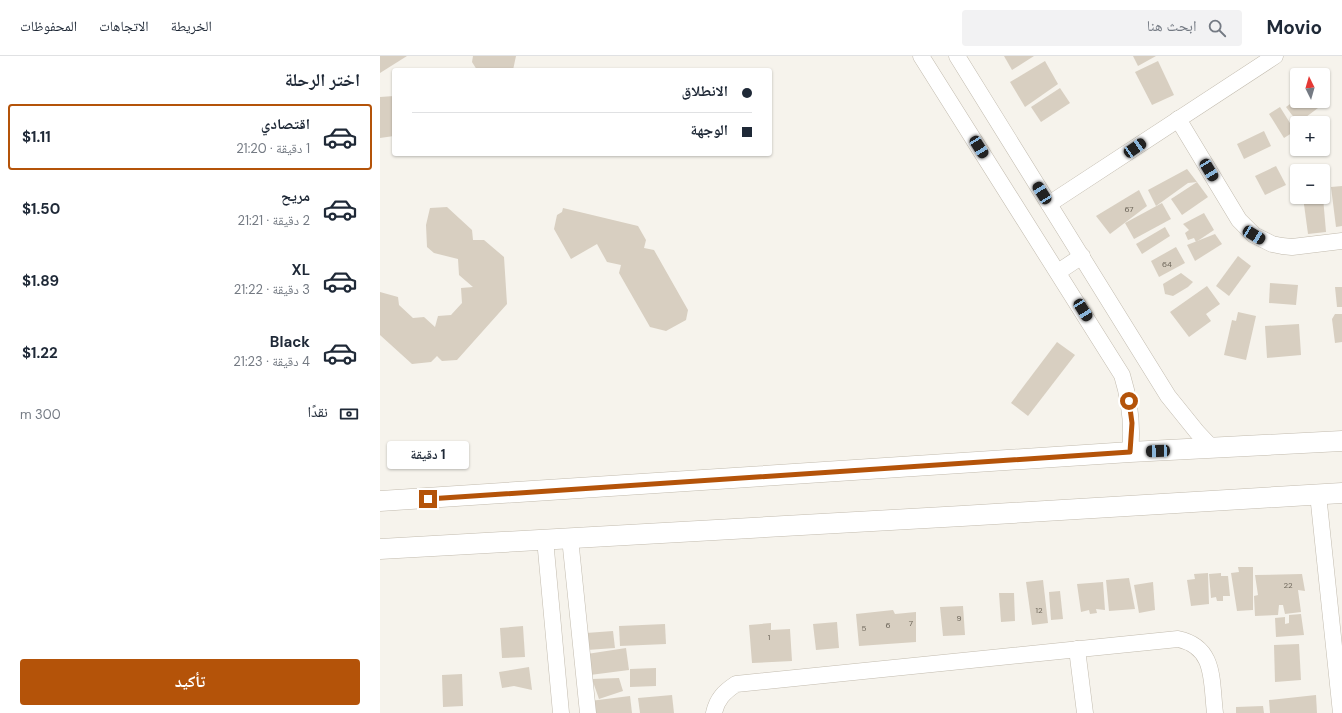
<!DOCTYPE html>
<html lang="ar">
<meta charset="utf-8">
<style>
body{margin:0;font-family:"DM Sans","Noto Naskh Arabic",sans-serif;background:#f2f2f3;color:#1f2937;direction:rtl;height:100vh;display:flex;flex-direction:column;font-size:15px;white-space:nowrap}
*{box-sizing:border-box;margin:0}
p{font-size:13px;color:#747a83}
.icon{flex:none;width:22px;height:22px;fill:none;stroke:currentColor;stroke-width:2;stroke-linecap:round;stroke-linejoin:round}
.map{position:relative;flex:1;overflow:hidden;direction:ltr}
.drawer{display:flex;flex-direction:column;background:#fff;width:380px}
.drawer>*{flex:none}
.banner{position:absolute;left:12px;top:12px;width:380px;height:88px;border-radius:4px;box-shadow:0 1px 3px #0004;direction:rtl;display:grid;align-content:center;height:88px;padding:0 20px;background:#fff}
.needle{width:26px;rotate:355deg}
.tools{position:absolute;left:910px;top:12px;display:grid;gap:8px}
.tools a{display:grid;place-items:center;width:40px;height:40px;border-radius:4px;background:#fff;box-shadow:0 1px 3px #0004;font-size:20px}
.end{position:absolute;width:18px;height:18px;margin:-9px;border:5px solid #b45309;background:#fff;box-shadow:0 0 0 2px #fff}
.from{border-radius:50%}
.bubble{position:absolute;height:28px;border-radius:4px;background:#fff;box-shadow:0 1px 3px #0004;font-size:13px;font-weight:700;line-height:28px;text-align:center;direction:rtl}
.car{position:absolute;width:12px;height:24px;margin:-12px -6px;border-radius:5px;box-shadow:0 0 3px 1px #0007;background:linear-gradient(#222 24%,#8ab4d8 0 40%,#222 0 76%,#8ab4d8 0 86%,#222 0)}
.banner b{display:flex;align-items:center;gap:14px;height:38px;font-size:15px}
.banner b+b{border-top:1px solid #e0e1e3}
.banner i{width:10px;height:10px;background:#1f2937}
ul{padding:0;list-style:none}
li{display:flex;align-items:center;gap:12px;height:66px;margin:0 8px 6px;padding:0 12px;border:2px solid transparent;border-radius:4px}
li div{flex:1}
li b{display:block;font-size:15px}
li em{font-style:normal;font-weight:700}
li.on{border-color:#b45309}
li>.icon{width:36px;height:36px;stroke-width:1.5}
h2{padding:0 20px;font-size:18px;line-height:48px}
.pay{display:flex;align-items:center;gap:10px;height:44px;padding:0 20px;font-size:15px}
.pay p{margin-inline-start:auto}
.button{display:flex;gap:8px;margin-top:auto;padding:8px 20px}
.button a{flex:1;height:46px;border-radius:4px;background:#b45309;color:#fff;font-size:16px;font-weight:700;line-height:46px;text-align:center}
header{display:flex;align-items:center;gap:24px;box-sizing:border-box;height:56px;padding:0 20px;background:#fff;border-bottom:1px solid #e0e1e3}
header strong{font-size:19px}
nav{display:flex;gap:22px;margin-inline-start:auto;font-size:14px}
.search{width:280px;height:36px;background:#f2f2f3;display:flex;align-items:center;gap:10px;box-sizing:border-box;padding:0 14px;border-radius:4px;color:#747a83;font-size:15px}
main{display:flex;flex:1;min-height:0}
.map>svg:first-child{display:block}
</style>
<header>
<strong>Movio</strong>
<div class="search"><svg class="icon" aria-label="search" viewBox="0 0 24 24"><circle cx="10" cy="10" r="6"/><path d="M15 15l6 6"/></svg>ابحث هنا</div>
<nav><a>الخريطة</a><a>الاتجاهات</a><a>المحفوظات</a></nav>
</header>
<main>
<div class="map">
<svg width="962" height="657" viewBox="0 0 962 657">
<rect width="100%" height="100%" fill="#f6f3ec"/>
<!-- building -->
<g fill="#d8cfc1">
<path d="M0,0H27L0,17Z"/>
<path d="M93,0H136L133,14H97L92,6Z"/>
<path d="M624,0H654L632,14Z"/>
<path d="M753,0H776L758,10Z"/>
<path d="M665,5L678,28L645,51L630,26Z"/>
<path d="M778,5L794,39L772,49L755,16Z"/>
<path d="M680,32L690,47L661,66L651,51Z"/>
<path d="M14,40V80L0,82V41Z"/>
<path d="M917,43V45H939L942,49L918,67L906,51Z"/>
<path d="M900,51L915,75L904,82L889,58Z"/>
<path d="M884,75L891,90L864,103L857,88Z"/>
<path d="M896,110L906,129L885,139L875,120Z"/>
<path d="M807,113L817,126L808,127L776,150L768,134Z"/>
<path d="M817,126L828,141L802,159L791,143Z"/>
<path d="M962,130V170L956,171L951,131Z"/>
<path d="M759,134L767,150L730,178L716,160Z"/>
<path d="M923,141H943L946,176L928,178Z"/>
<path d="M782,147L791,163L754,183L745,167Z"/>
<path d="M67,151L92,174L93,184H104L124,201L127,248L77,304L62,305L57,300L51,306L32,308L0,279V236L18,241L19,249L33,262L44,261L55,271L58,260L71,259L82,247L81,232L93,231L79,219L78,203L54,197L47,191L46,169L50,152Z"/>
<path d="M183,152L258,170L266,184L264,192L274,194L308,254L306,264L286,275L270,271L239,217L241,209L227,206L217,188L191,203L174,173L177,159L182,156Z"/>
<path d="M824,157L834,174L816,186L814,182L808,184L805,177L809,174L803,168Z"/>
<path d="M785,171L790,180L762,198L756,188Z"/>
<path d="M835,178L842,188L815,205L807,189Z"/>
<path d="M796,191L805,207L779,221L771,205Z"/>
<path d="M858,200L871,210L849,240L836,230Z"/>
<path d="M801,217L813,226L808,231L793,240L785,238L783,228Z"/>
<path d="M890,227L918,229L916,249L889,247Z"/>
<path d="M827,230L840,248L826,258L831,265L809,281L790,256Z"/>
<path d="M955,231H962V251H957Z"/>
<path d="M858,256L876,260L866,304L844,299L852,264L856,265Z"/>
<path d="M955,258H962V286L955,287L952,263Z"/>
<path d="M919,268L921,299L887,302L885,270Z"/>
<path d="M677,286L695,299L648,360L631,347Z"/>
<path d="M858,511H873V554L857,555L851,517L859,516Z"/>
<path d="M828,517L829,548L811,550L807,524L815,523L814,518Z"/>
<path d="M841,517V520H848L850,540H843V545H837L836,541L831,542L829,518Z"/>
<path d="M922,518L925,535L918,534L921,556L905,558L903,549H899L898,559L875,560L874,540L878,539L875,519Z"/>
<path d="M749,522L755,553L729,555L726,524Z"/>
<path d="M663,524L668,567L652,569L646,526Z"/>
<path d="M723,526L725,554L716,553L717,557L710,558L709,554L701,556L697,528Z"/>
<path d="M773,526L775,554L759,557L754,529Z"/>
<path d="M680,535L683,563L671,564L669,536Z"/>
<path d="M619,537H634L635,565L621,566Z"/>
<path d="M583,550L585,579L563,580L560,551Z"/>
<path d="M513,554L515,558L536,556V586L479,590L476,558Z"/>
<path d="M921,558L924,579L896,581L895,562L905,561V568L909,567V559Z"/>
<path d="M457,566L459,592L436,594L433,568Z"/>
<path d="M391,567V574L410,573L412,605L372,607L369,569Z"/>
<path d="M285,568L286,588L240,590L239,570Z"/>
<path d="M143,570L145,601L122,602L120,572Z"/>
<path d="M233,575L235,592L207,594L206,577Z"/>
<path d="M919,588L921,624L895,626L894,589Z"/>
<path d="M246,592L249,614L210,619L207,598Z"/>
<path d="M149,611L152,634L134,630L122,632L119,616Z"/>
<path d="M276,612V630L250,631V613Z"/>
<path d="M82,618L83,650L63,651L62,619Z"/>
<path d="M239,622L243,635L219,643L212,623Z"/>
<path d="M292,639L294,657H260L258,642Z"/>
<path d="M936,639L937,657H890L889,644Z"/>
<path d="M250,640L252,657H211L210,645Z"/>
<path d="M883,650L884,657H856V651Z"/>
</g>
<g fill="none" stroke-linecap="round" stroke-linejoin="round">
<!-- minor casing -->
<g stroke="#c2bbae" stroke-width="17">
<g id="minor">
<path d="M541,0L742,319C750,345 753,369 750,396"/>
<path d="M577,0L788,340L817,376L833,393"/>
<path d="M798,63L859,164L874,179L892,188L902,190L912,191L962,185"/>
<path d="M669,148L895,0"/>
<path d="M678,216L702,200"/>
<path d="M938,438L961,657"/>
<path d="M190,482L208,657"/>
<path d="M165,483L181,657"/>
<path d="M697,593L705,657"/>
<path d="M334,657C337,643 344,636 356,628L798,583C836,591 831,625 835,657"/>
</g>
</g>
<!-- tertiary casing -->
<g stroke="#c2bbae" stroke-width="21">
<g id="tertiary">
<path d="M0,445L750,396L962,385"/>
<path d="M0,493L582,460L962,437"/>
</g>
</g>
<!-- minor -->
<use href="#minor" stroke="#fff" stroke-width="16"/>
<!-- tertiary -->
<use href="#tertiary" stroke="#fff" stroke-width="20"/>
</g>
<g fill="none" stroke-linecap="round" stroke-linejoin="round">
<!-- route -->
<path stroke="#b45309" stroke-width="5" d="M48,443L750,396L752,367L749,345"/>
</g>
<g text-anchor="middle" stroke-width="3" stroke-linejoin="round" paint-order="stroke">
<!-- number labels -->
<g font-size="8" fill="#6e675b">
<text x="749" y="156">67</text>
<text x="787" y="211">64</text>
<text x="908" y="532">22</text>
<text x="659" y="557">12</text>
<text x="579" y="565">9</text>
<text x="531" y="570">7</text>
<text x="508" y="572">6</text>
<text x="484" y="575">5</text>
<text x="389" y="584">1</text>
</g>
</g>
</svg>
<div class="tools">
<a><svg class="needle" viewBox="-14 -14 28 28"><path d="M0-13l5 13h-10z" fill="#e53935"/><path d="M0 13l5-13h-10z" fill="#747a83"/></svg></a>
<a>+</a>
<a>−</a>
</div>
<i class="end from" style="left:749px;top:345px"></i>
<i class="end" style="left:48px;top:443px"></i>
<div class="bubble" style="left:7px;top:385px;width:82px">1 دقيقة</div>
<i class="car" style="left:599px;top:91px;rotate:148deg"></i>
<i class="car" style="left:755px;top:92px;rotate:56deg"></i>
<i class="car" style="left:829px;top:114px;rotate:149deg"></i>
<i class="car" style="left:662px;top:137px;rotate:328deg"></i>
<i class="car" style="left:874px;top:179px;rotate:121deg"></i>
<i class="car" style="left:703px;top:254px;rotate:148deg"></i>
<i class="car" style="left:778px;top:395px;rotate:268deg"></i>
<div class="banner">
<b><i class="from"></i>الانطلاق</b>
<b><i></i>الوجهة</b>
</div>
</div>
<section class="drawer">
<h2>اختر الرحلة</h2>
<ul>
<li class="on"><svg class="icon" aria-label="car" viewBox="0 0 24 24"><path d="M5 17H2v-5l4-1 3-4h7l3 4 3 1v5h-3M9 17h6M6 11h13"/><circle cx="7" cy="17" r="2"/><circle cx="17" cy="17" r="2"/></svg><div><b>اقتصادي</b><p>1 دقيقة · 21:20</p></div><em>$1.11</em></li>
<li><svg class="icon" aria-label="car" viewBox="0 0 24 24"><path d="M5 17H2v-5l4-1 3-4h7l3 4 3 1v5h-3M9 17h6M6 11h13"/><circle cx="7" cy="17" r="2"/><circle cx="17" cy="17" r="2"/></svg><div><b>مريح</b><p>2 دقيقة · 21:21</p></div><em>$1.50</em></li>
<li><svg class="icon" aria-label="car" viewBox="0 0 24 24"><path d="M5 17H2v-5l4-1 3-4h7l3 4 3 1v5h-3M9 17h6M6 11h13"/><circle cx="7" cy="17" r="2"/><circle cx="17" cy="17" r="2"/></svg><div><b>XL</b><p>3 دقيقة · 21:22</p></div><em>$1.89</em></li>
<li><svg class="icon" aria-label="car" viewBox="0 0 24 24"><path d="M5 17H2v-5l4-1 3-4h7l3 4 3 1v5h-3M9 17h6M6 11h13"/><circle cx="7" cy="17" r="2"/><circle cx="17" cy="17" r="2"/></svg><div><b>Black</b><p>4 دقيقة · 21:23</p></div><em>$1.22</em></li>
</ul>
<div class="pay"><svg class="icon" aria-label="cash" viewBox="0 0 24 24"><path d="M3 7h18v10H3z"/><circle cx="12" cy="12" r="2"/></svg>نقدًا<p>300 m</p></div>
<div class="button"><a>تأكيد</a></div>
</section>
</main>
